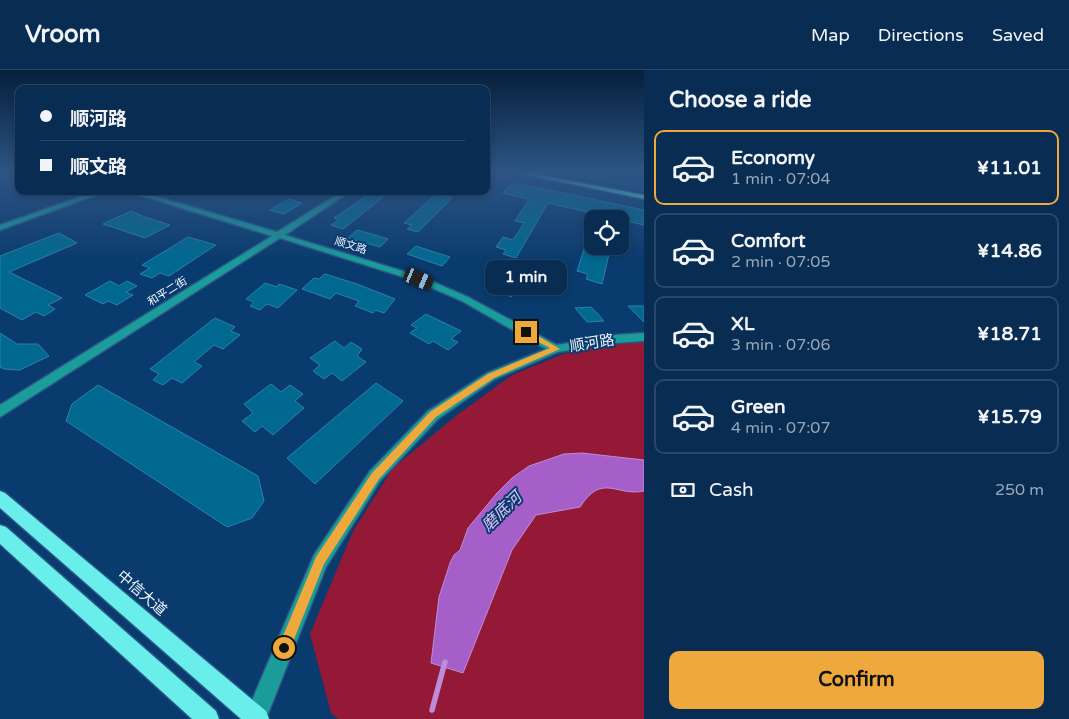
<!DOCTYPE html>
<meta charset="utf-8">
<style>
body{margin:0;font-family:"Varela Round","Noto Sans SC",sans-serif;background:#113459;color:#f1f3f6;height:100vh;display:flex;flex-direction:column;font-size:19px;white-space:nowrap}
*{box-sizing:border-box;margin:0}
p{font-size:16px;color:#98a7b8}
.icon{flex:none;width:28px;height:28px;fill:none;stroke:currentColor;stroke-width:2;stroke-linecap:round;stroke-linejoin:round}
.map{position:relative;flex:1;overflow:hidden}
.drawer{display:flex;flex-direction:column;background:#082c52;width:425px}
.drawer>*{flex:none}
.hud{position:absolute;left:15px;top:15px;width:475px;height:110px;border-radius:10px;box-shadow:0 2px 8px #0003,0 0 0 1px #294869;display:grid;align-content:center;height:110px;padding:0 25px;background:#082c52}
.fabs{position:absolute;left:584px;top:140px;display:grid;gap:10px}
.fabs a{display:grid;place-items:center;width:45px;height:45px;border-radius:10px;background:#082c52;box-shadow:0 2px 8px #0003,0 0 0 1px #294869;font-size:25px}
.end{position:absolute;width:22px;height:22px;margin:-11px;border:6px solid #eea83c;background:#111;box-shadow:0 0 0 2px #111}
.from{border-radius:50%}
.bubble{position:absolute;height:35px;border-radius:10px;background:#082c52;box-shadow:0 2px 8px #0003,0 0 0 1px #294869;font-size:16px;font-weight:800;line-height:35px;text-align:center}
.car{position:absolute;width:15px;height:30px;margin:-15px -8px;border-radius:6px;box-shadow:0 0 4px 1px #0007;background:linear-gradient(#222 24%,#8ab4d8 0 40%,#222 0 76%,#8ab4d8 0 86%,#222 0)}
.hud b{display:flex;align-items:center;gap:18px;height:48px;font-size:19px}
.hud b+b{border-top:1px solid #294869}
.hud i{width:12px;height:12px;background:#f1f3f6}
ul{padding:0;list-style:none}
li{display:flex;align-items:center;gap:15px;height:75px;margin:0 10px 8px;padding:0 15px;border:2px solid #294869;border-radius:10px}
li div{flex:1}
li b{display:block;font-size:19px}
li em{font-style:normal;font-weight:800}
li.selected{border-color:#eea83c}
li>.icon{width:45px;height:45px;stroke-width:1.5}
h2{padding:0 25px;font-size:22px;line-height:60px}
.pay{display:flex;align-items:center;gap:12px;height:55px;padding:0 25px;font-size:19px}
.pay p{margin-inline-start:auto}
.primary-button{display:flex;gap:10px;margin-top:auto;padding:10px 25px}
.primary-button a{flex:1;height:58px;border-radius:10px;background:#eea83c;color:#111;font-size:20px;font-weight:800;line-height:58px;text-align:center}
header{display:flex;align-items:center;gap:30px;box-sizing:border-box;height:70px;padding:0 25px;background:#082c52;border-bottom:1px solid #294869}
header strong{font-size:24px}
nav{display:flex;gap:28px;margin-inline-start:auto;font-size:18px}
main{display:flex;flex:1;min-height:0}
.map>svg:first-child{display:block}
</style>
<header>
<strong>Vroom</strong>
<nav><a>Map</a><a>Directions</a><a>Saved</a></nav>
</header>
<main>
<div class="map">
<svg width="644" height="649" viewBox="0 0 644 649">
<rect width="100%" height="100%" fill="#0a3b6e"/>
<!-- built -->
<path fill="#0d447d" d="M554,101H644V120L553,103Z"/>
<!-- green -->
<path fill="#931937" d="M644,271V649H338L331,643L310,564L353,461L393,398L457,345L512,305L566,283L619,273Z"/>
<!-- water -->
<path fill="#a65fc9" stroke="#bc8cd8" d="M582,383L644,390V421C616,427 603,402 580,437L536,445L512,480L463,603L431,593L439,527L450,493L454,485L460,480L468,458L497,423L512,408L529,396L564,384Z"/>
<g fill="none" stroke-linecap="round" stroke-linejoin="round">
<!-- stream -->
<path stroke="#bc8cd8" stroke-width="5.5" d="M432,640L445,592"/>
</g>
<!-- building -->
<g fill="#016990" stroke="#2c81a9">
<path d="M520,114L644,140V155L548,133L516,188L503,184L506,180L496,177L503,167L513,170L524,153L515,151L529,129L503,123L511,115Z"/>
<path d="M374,121H391L343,159L331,155L339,150L334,148Z"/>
<path d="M436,124L452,128L418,162L407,159L412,155L404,153Z"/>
<path d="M289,129L302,133L284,144L270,140Z"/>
<path d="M131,141L145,147L170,155L145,168L103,154Z"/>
<path d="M357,160L372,164L388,169L380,177L348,168Z"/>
<path d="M59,163L77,173L9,202L62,228L48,235L55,239L44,246L36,242L22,250L0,238V186Z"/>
<path d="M188,167L216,175L169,206L160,203L152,208L140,204L150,198L142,195Z"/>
<path d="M416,176L450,187L442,196L407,184Z"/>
<path d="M585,176H611L602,214L586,209L588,204L577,201Z"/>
<path d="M325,204L357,214L395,229L384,243L375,240L373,243L355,236L359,231L336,223L330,229L302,219L314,208L319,209Z"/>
<path d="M496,206L523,218L511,227L484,213Z"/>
<path d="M110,211L119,216L127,211L137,216L126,222L133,225L117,235L108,231L103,234L85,225Z"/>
<path d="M265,213L277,217L279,214L297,220L278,238L267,234L260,240L250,236L254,232L246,229Z"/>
<path d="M628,236H644V252Z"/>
<path d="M591,237L596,242L604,251L587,252L575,238Z"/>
<path d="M426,244L461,261L451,269L458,272L448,280L433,271L429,274L410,263L417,258L411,255Z"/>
<path d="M215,248L235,257L231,261L240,265L223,279L214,275L194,292L202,296L182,313L172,308L163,315L153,310L159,304L150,299Z"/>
<path d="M0,263L17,274H38L49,286L20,300L4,299L0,297Z"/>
<path d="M335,271L344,278L351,272L362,279L357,286L366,292L342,311L332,303L324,309L313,301L320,295L310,288Z"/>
<path d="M376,313L403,331L315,414L287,388Z"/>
<path d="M271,314L281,322L290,315L303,324L295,331L304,338L273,365L262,356L255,362L242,351L253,343L244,334Z"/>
<path d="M98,315L258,406L264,431L252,448L227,457L66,351L72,334Z"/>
</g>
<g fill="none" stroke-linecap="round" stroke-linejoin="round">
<!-- minor casing -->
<g stroke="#2a5582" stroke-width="3">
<g id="minor">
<path d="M543,101H549L543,107L540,105Z"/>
<path d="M97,121H107L0,160V155Z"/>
<path d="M126,121H137L277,162L343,121H351L285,165L422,207L468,227L557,275L615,265L644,263V271L615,273L558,282L495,309L438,349L380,411L326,497L266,649H244L314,485L370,401L428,341L487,303L546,279L462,231L416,211L280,168L0,347V335L272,166Z"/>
</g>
</g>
<!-- major casing -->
<g stroke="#2a5582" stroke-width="3">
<g id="major">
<path d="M507,101H520L644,125V129Z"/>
<path d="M0,421L5,423L266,641L269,649H241L0,438Z"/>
<path d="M0,455L6,457L216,641L219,649H192L0,474Z"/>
</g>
</g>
<!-- minor -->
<use href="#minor" fill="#1a9c9b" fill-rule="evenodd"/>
<!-- major -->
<use href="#major" fill="#69eeec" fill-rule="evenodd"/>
</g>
<!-- sky -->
<linearGradient id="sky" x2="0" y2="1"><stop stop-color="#06203c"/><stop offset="0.53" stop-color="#2d5584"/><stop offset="1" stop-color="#2d5584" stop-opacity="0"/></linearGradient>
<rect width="644" height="192" fill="url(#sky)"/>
<!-- route -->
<path fill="#eea83c" d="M523,260H528L560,279L494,308L436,347L379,409L324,494L289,582L284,584L280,582L278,578L316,487L372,403L430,342L488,304L550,278L523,264Z"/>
<g text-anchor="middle" stroke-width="4" stroke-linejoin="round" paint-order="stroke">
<!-- far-street labels -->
<g font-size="11" fill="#f0f5fb" stroke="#0a3b6e">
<text transform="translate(351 175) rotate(17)" y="4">顺文路</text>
<text transform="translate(167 221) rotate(-32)" y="4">和平二街</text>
</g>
<!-- near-street labels -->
<g font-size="15" fill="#f0f5fb" stroke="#0a3b6e">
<text transform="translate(592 273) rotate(-9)" y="5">顺河路</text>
<text transform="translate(142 523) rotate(41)" y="5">中信大道</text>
</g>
<!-- near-water labels -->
<g font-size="16" font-style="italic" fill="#e3c1f5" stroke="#0a3b6e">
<text transform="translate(501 441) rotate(-44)" y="6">磨底河</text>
</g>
</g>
</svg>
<div class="fabs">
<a><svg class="icon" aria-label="locate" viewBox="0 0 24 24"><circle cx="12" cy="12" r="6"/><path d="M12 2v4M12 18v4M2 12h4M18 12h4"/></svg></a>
</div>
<i class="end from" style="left:284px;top:578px"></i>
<i class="end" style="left:526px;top:262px"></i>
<div class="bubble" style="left:485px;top:190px;width:82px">1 min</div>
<i class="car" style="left:419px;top:209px;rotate:113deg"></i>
<div class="hud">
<b><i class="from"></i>顺河路</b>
<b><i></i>顺文路</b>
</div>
</div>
<section class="drawer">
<h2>Choose a ride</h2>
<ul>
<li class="selected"><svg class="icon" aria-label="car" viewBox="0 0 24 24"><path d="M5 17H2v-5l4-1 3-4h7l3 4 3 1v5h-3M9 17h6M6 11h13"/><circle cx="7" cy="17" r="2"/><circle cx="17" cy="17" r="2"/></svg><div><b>Economy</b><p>1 min · 07:04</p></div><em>¥11.01</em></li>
<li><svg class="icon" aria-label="car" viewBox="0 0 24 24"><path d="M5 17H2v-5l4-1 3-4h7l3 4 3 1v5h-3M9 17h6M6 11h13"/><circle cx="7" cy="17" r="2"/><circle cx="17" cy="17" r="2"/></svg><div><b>Comfort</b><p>2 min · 07:05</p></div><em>¥14.86</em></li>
<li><svg class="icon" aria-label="car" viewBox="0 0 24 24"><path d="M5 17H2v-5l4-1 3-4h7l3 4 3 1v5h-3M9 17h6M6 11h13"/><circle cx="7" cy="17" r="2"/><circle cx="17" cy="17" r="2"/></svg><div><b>XL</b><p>3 min · 07:06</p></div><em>¥18.71</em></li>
<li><svg class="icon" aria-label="car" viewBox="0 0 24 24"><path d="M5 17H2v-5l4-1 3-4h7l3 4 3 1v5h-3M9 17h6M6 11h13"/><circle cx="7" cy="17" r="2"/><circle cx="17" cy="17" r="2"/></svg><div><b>Green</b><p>4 min · 07:07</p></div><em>¥15.79</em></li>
</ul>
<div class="pay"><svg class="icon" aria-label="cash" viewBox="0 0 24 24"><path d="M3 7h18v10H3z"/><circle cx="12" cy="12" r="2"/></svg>Cash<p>250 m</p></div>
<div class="primary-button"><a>Confirm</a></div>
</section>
</main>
